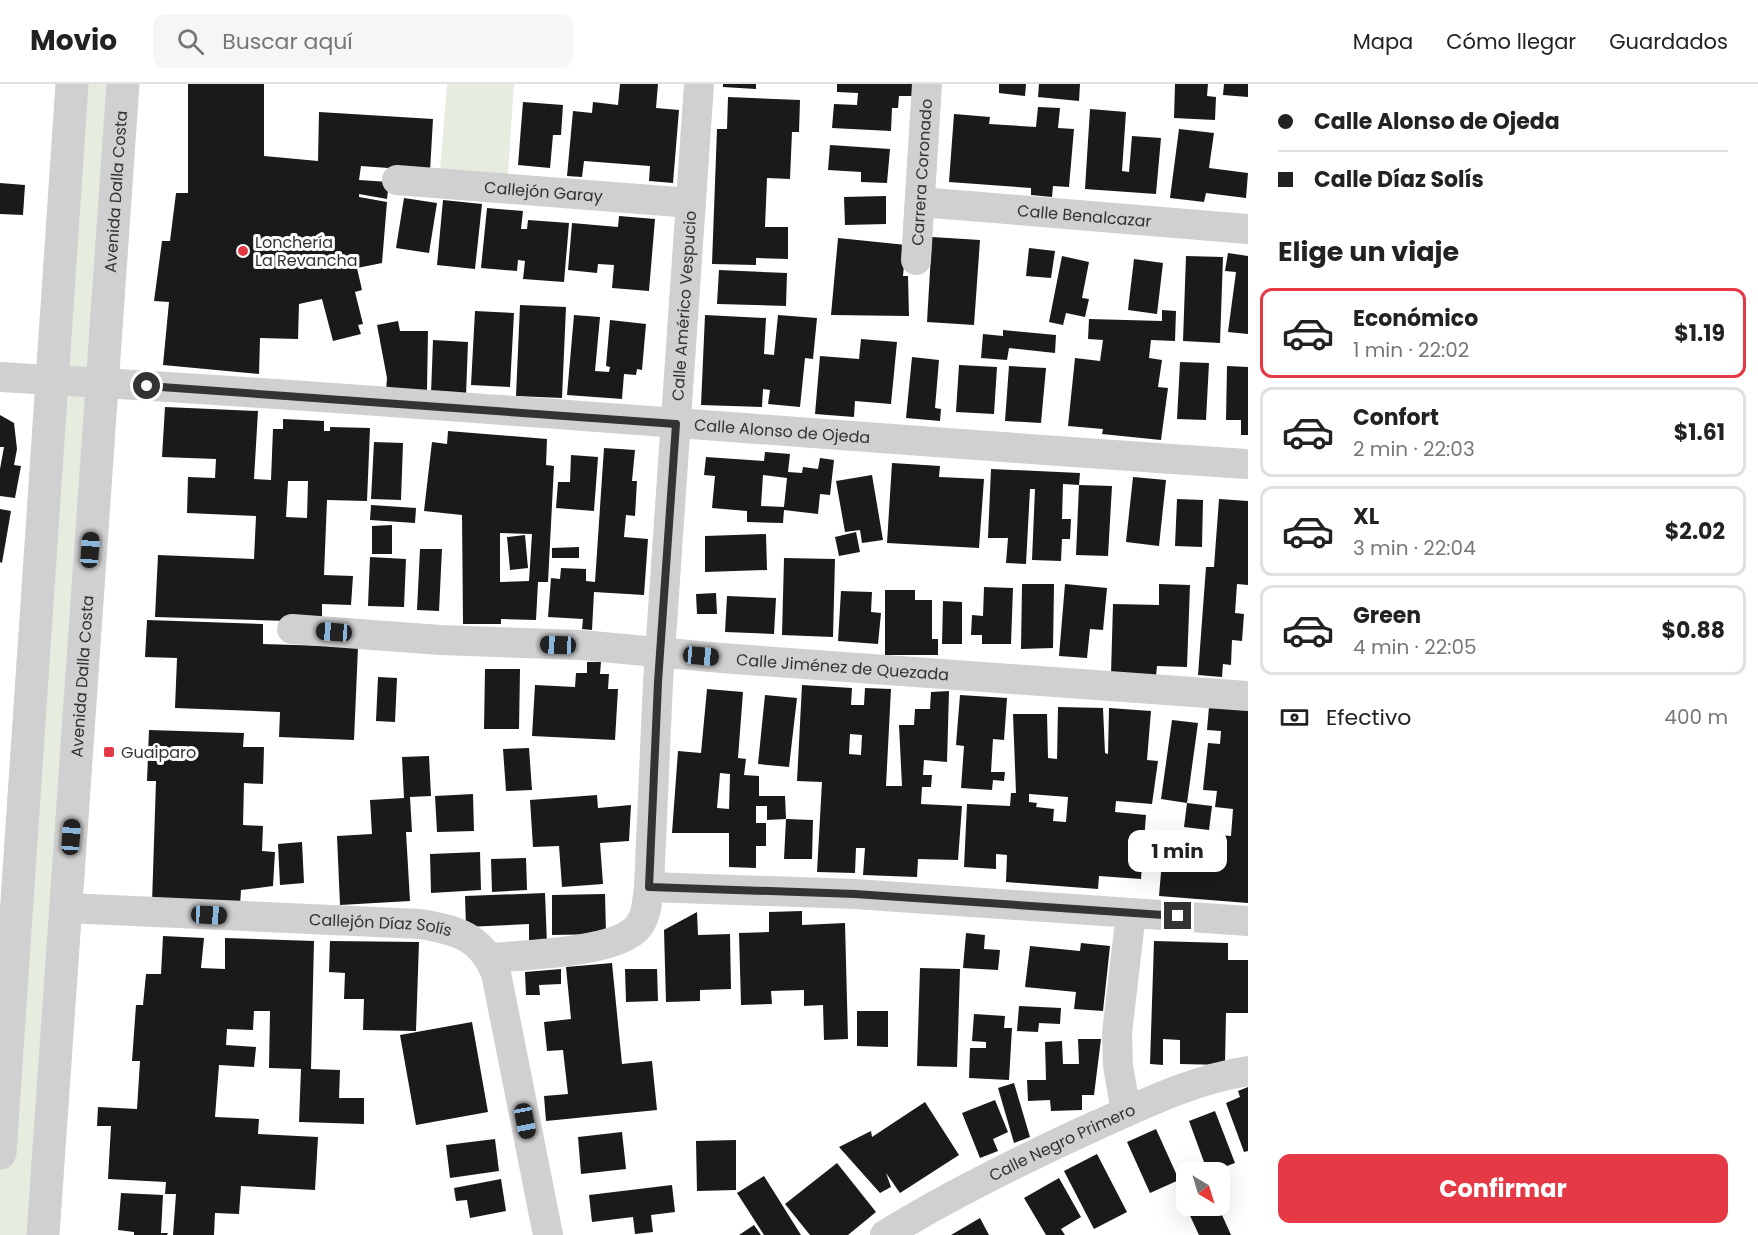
<!DOCTYPE html>
<html lang="es">
<meta charset="utf-8">
<style>
body{margin:0;font-family:Poppins,sans-serif;background:#f6f6f6;color:#222;height:100vh;display:flex;flex-direction:column;font-size:22px;white-space:nowrap}
*{box-sizing:border-box;margin:0}
p{font-size:20px;color:#767676}
.icon{flex:none;width:33px;height:33px;fill:none;stroke:currentColor;stroke-width:2;stroke-linecap:round;stroke-linejoin:round}
.map{position:relative;flex:1;overflow:hidden}
.sheet{display:flex;flex-direction:column;background:#fff;width:510px}
.sheet>*{flex:none}
.guide{display:grid;align-content:center;height:132px;padding:0 30px;background:#fff}
.needle{width:39px;rotate:142deg}
.buttons{position:absolute;left:1176px;top:1078px;display:grid;gap:12px}
.buttons a{display:grid;place-items:center;width:54px;height:54px;border-radius:12px;background:#fff;box-shadow:0 6px 24px #0002;font-size:30px}
.end{position:absolute;width:27px;height:27px;margin:-14px;border:8px solid #333;background:#fff;box-shadow:0 0 0 3px #fff}
.from{border-radius:50%}
.bubble{position:absolute;height:42px;border-radius:12px;background:#fff;box-shadow:0 6px 24px #0002;font-size:20px;font-weight:700;line-height:42px;text-align:center}
.car{position:absolute;width:18px;height:36px;margin:-18px -9px;border-radius:8px;box-shadow:0 0 4px 2px #0007;background:linear-gradient(#222 24%,#8ab4d8 0 40%,#222 0 76%,#8ab4d8 0 86%,#222 0)}
.guide b{display:flex;align-items:center;gap:21px;height:57px;font-size:22px}
.guide b+b{border-top:2px solid #e0e0e0}
.guide i{width:15px;height:15px;background:#222}
ul{padding:0;list-style:none}
li{display:flex;align-items:center;gap:18px;height:90px;margin:0 12px 9px;padding:0 18px;border:3px solid #e0e0e0;border-radius:12px}
li div{flex:1}
li b{display:block;font-size:22px}
li em{font-style:normal;font-weight:700}
li.selected{border-color:#e63946}
li>.icon{width:54px;height:54px;stroke-width:1.5}
h2{padding:0 30px;font-size:27px;line-height:72px}
.pay{display:flex;align-items:center;gap:15px;height:66px;padding:0 30px;font-size:22px}
.pay p{margin-inline-start:auto}
.cta{display:flex;gap:12px;margin-top:auto;padding:12px 30px}
.cta a{flex:1;height:69px;border-radius:12px;background:#e63946;color:#fff;font-size:24px;font-weight:700;line-height:69px;text-align:center}
header{display:flex;align-items:center;gap:36px;box-sizing:border-box;height:84px;padding:0 30px;background:#fff;border-bottom:2px solid #e0e0e0}
header strong{font-size:28px}
nav{display:flex;gap:33px;margin-inline-start:auto;font-size:21px}
.search{width:420px;height:54px;background:#f6f6f6;display:flex;align-items:center;gap:15px;box-sizing:border-box;padding:0 21px;border-radius:12px;color:#767676;font-size:22px}
main{display:flex;flex:1;min-height:0}
.map>svg:first-child{display:block}
</style>
<header>
<strong>Movio</strong>
<div class="search"><svg class="icon" aria-label="search" viewBox="0 0 24 24"><circle cx="10" cy="10" r="6"/><path d="M15 15l6 6"/></svg>Buscar aquí</div>
<nav><a>Mapa</a><a>Cómo llegar</a><a>Guardados</a></nav>
</header>
<main>
<div class="map">
<svg width="1248" height="1151" viewBox="0 0 1248 1151">
<rect width="100%" height="100%" fill="#fff"/>
<!-- green -->
<g fill="#e6ecdf">
<path d="M72,0H123L43,1151H0V1069Z"/>
<path d="M447,0H514L507,104L439,99Z"/>
</g>
<!-- building -->
<g fill="#1a1a1a" fill-rule="evenodd">
<path d="M188,0H264V72L318,77L319,28L433,35L430,87L361,82L359,96L389,98L387,115L359,110V113L387,118L382,179L357,184L362,206L355,208L363,240L358,241L361,250L333,257L322,215L299,220L298,255L260,254L259,290L163,281L169,218L154,217L162,157H170L176,109H188Z"/>
<path d="M620,0H658L656,24L679,26L673,99L649,97L650,82L584,77L582,93L567,92L573,27L592,29L593,18L618,21Z"/>
<path d="M723,0H756V5L723,3Z"/>
<path d="M837,0H915L914,12H899L898,24H892L891,47L832,44L834,20L857,21L858,9L837,8Z"/>
<path d="M999,0H1026L1025,12L999,9Z"/>
<path d="M1039,0H1080L1079,17L1038,13Z"/>
<path d="M1175,0H1208L1207,12L1216,13L1215,36L1174,34Z"/>
<path d="M1224,0H1248V13L1223,11Z"/>
<path d="M728,13L800,16L799,48H792L790,95L767,94L765,143H788V175L756,174V181L712,180L717,45H727Z"/>
<path d="M523,18L563,21L561,51H553L550,84L518,81Z"/>
<path d="M1038,23L1060,24L1058,44L1074,45L1069,103L1053,102L1052,113L1031,111V104L949,98L954,30L990,33L989,40L1036,43Z"/>
<path d="M1090,25L1126,28L1122,87L1129,88L1132,52L1161,54L1156,110L1085,105Z"/>
<path d="M1179,45L1214,49L1209,84L1248,89L1246,114L1206,109L1204,118L1170,114Z"/>
<path d="M830,61L890,65L887,99L861,98V88L828,86Z"/>
<path d="M0,99L25,101L23,131L0,130Z"/>
<path d="M886,112V140L845,141L844,113Z"/>
<path d="M404,114L437,119L429,169L396,164Z"/>
<path d="M443,116L482,120L475,185L437,181Z"/>
<path d="M487,124L523,127L521,145H527L528,136L569,139L564,198L523,195L525,177L518,176L517,187L481,184Z"/>
<path d="M619,132L655,135L649,207L612,204L614,181L598,180L597,189L568,186L572,139L618,143Z"/>
<path d="M932,153L980,156L974,241L927,238Z"/>
<path d="M838,154L906,161L903,192H908L909,232L831,231Z"/>
<path d="M1029,164L1055,167L1051,194L1026,192Z"/>
<path d="M1228,169L1248,172V250L1228,248L1236,188L1225,187Z"/>
<path d="M1062,172L1089,178L1082,214L1089,215L1085,233L1066,229L1063,241L1049,238Z"/>
<path d="M1186,172L1223,173L1220,259L1183,257Z"/>
<path d="M1134,175L1163,179L1157,230L1128,226Z"/>
<path d="M719,186L787,189L786,222L717,220Z"/>
<path d="M520,221L566,223L562,314L516,312Z"/>
<path d="M1162,226L1176,227L1175,257L1151,256L1149,274L1162,276L1158,303L1168,304L1161,356L1102,350L1103,345L1068,342L1075,274L1100,277L1103,256L1088,255L1089,235L1162,237Z"/>
<path d="M475,227L514,229L510,303L471,301Z"/>
<path d="M574,231L600,233L595,287L609,288L610,283L606,282L610,236L646,240L642,286L637,285L636,291L624,290L622,315L567,311Z"/>
<path d="M705,231L766,234L764,270L774,271L778,231L817,234L813,275L805,274L800,323L768,320L770,306L763,305L762,323L701,321Z"/>
<path d="M398,237L400,247H428L427,306H386L387,294L377,241Z"/>
<path d="M1003,246L1056,251L1055,269L1009,264L1007,276L981,274L983,250L1003,252Z"/>
<path d="M861,255L897,258L891,320L855,317L854,333L815,330L820,272L859,275Z"/>
<path d="M433,256L468,258L466,312L431,310Z"/>
<path d="M912,273L939,276L935,324L941,325L940,337L906,334Z"/>
<path d="M1180,278L1209,279L1206,336L1177,335Z"/>
<path d="M959,281L997,283L994,330L956,328Z"/>
<path d="M1009,282L1046,284L1041,339L1005,337Z"/>
<path d="M1227,282L1248,283V351H1241V336H1226Z"/>
<path d="M165,323L258,327L254,395L271,396L273,345H283V335L324,337V347H330V343L370,344L367,417L327,416L324,491L353,492L351,521L322,520V533L288,537L155,533L158,471L254,475L256,432L187,429L188,393L215,394L216,375L162,373ZM288,397H308L307,434L286,433Z"/>
<path d="M0,331L14,339L17,365L14,381L21,382L15,414L0,412V385L4,363H0Z"/>
<path d="M448,347L547,355L546,381L554,382L548,498H538L536,536L501,535V540H463L462,431L424,427L432,358L447,360ZM500,449L532,450L529,497L500,498Z"/>
<path d="M374,358L403,359L401,416L371,415Z"/>
<path d="M604,364L635,366L632,397H637L635,432L626,431L624,453L648,455L644,511L594,508L592,546L582,545L583,535L548,533L551,494L560,495L561,484L586,485V497L595,498Z"/>
<path d="M765,368L790,370L788,388L802,389L803,383L818,385L820,374L834,376L830,411L820,410L818,430L784,426L783,439L747,438V427L712,424L715,392L704,391L706,373L764,377ZM763,391L787,394L784,423L761,422Z"/>
<path d="M571,371L598,373L594,427L556,424L558,398H570Z"/>
<path d="M892,379L940,382L939,393L984,395L979,464L887,459Z"/>
<path d="M991,385L1080,389L1079,401L1063,400L1062,435H1071L1070,455H1062L1061,477L1032,476L1035,405H1030L1026,480L1006,479L1008,454H988Z"/>
<path d="M872,391L883,456L862,459L860,446L845,448L836,397Z"/>
<path d="M1133,393L1166,396L1159,462L1126,458Z"/>
<path d="M1079,401L1112,402L1108,472L1076,471Z"/>
<path d="M1177,415L1203,416L1202,463L1175,462Z"/>
<path d="M1219,415L1248,417V501L1237,500L1235,529L1244,530L1242,557L1232,556L1231,581L1223,580L1222,593L1198,591L1206,483H1214Z"/>
<path d="M371,421L416,424L415,439L370,436Z"/>
<path d="M0,425L11,427L2,479L0,478Z"/>
<path d="M392,441V470H372V442Z"/>
<path d="M856,448L860,468L839,472L835,453Z"/>
<path d="M766,450L767,486L705,488V452Z"/>
<path d="M525,451L528,484L510,486L507,453Z"/>
<path d="M579,463V474H552V464Z"/>
<path d="M420,465H442L439,527L417,526Z"/>
<path d="M370,473L406,475L404,523L368,522Z"/>
<path d="M784,474L835,475L833,553L782,551Z"/>
<path d="M1022,500H1054L1053,564L1021,565Z"/>
<path d="M1065,500L1107,504L1103,546L1090,545L1087,574L1059,572Z"/>
<path d="M1159,500L1190,501L1187,583L1157,582L1156,592L1111,590L1113,520L1159,521Z"/>
<path d="M984,503L1013,504L1011,560H982V551H971L972,531L983,532Z"/>
<path d="M885,506H915V516H932V555H938V571H885Z"/>
<path d="M841,507L872,508L871,528L881,529L878,560L838,557Z"/>
<path d="M716,509L717,530H697L696,510Z"/>
<path d="M727,512L776,514L774,550L725,548Z"/>
<path d="M943,517L962,518V560H942Z"/>
<path d="M147,536L263,540V560L358,563L354,656L279,653L280,628L175,624L177,574L145,573Z"/>
<path d="M587,578H601L600,590H609L608,605H618L615,656L532,652L535,601L575,603L576,589H587Z"/>
<path d="M485,585H520L519,645H484Z"/>
<path d="M378,593L397,594L395,638L376,637Z"/>
<path d="M802,601L852,604L851,621H864L865,604L891,605L886,702H902L899,641H914L915,625H930L931,608L949,607L947,678L924,676L923,691H932L931,703H922L921,720L962,722L958,776L918,775L917,793L863,791L865,764H856L855,789L817,788L822,698L797,697ZM850,650L862,651L861,671L849,670Z"/>
<path d="M707,605L743,608L738,674L746,675L744,691L759,692V712H785L786,735L767,736V722H756V739H766V762H756V784L729,783V749H672L678,667L701,669ZM720,689L730,690L729,725L717,724Z"/>
<path d="M765,611L797,614L789,683L758,680Z"/>
<path d="M960,611L1007,614L1004,656L993,655L991,688H1005L1004,697L993,696L992,706L961,704L964,662L956,661Z"/>
<path d="M1058,623L1103,624L1105,669L1108,670L1109,624L1151,627L1147,676L1158,677L1152,720L1116,717L1115,728L1146,731L1141,795L1099,792L1098,805L1006,798L1007,771L996,770V785L964,783L967,720L1010,722L1011,709H1016L1013,630H1047L1048,674L1057,675ZM1029,710L1068,713L1066,738L1053,737L1054,725L1036,723L1037,719L1029,718Z"/>
<path d="M1209,623L1248,626V819L1159,812L1163,765L1193,767L1191,787L1204,788L1208,750L1231,752L1233,725L1215,723L1217,707L1203,706L1208,659L1220,660L1221,647L1207,646Z"/>
<path d="M1172,636L1198,639L1187,719L1161,715Z"/>
<path d="M149,646L244,649L243,663H264L263,700L244,699L243,741L263,742L262,767L275,768L273,802L241,806L240,822L152,819L156,697H147Z"/>
<path d="M529,664L532,706L506,707L503,665Z"/>
<path d="M429,672L431,712L410,713L412,748H406L410,817L340,821L337,752L372,750L370,716L404,714L402,673Z"/>
<path d="M473,710L474,747L437,748L435,712Z"/>
<path d="M597,711L598,724L631,721L629,757L600,759L603,800L562,803L559,762L533,763L530,716Z"/>
<path d="M1187,719L1212,722L1209,746L1184,743Z"/>
<path d="M786,735L813,736L812,775H784Z"/>
<path d="M302,758L304,799L280,801L278,760Z"/>
<path d="M480,768L481,806L431,809L430,770Z"/>
<path d="M526,774L527,806L492,808L491,775Z"/>
<path d="M545,809L547,860H529V840L466,843L465,812Z"/>
<path d="M605,810L606,850L552,851V811Z"/>
<path d="M802,827V841L845,839L848,955L824,956L823,921L804,922V906L771,907L772,920L741,921L739,849L769,848V828Z"/>
<path d="M697,828L698,851L730,850L731,905L700,906V917L666,918L664,846Z"/>
<path d="M966,849L985,851L984,865L1000,866L998,886L963,884Z"/>
<path d="M163,852L204,854L201,884L225,885V854L314,857L311,985L340,986L339,1014H364V1040L299,1038L301,985L269,984L270,927H254L253,946L227,945L226,961L256,963L254,983L219,981L215,1033L259,1035L258,1050L318,1053L315,1106L241,1102L239,1130L215,1129L214,1151H173L176,1110H165L166,1098L108,1095L111,1042H97L98,1023L137,1025L140,977H132L136,921H143L146,890H161Z"/>
<path d="M330,857L419,858L416,947L363,946L364,915H344L345,889L329,888Z"/>
<path d="M1154,857L1228,859V876H1248V929H1226L1225,981L1180,980V956L1163,955V981L1150,980Z"/>
<path d="M1081,859L1110,862L1103,927L1074,925L1076,908L1025,903L1030,862L1080,867Z"/>
<path d="M612,879L622,980L652,977L657,1026L546,1037L544,1012L568,1010L563,966L547,967L544,938L571,935L566,883Z"/>
<path d="M920,884L960,885L957,983L917,982Z"/>
<path d="M561,885V900L539,901L540,911H526L525,888Z"/>
<path d="M625,885H657L658,917L626,918Z"/>
<path d="M1019,922L1061,924L1060,940L1039,939L1038,948L1017,947Z"/>
<path d="M857,927H888V963L857,962Z"/>
<path d="M974,930L1005,932L1004,944H1012L1009,996L969,994L970,964H986V958L972,957Z"/>
<path d="M472,938L488,1028L416,1041L400,951Z"/>
<path d="M1078,955H1101L1094,1011H1082V1026L1051,1027L1050,1016L1028,1017L1027,996H1046L1045,958L1062,957L1063,980H1079Z"/>
<path d="M1014,999L1030,1053L1014,1059L998,1004Z"/>
<path d="M1248,1003V1067L1244,1068L1226,1019L1240,1013L1238,1007Z"/>
<path d="M995,1016L1008,1048L993,1055L998,1067L980,1074L962,1029Z"/>
<path d="M925,1018L959,1071L900,1109L886,1089L891,1103L880,1109L839,1063L871,1047L872,1053Z"/>
<path d="M1215,1027L1235,1079L1208,1089L1189,1037Z"/>
<path d="M1156,1045L1179,1096L1150,1109L1127,1058Z"/>
<path d="M622,1048L626,1085L581,1090L578,1053Z"/>
<path d="M495,1055L499,1087L450,1094L446,1061Z"/>
<path d="M736,1056V1106L697,1107L696,1057Z"/>
<path d="M1097,1070L1127,1128L1094,1145L1064,1087Z"/>
<path d="M837,1079L876,1128L848,1151H810L785,1120Z"/>
<path d="M764,1092L801,1151H764L737,1109Z"/>
<path d="M1059,1094L1081,1133L1061,1145L1065,1151H1046L1024,1114Z"/>
<path d="M501,1095L506,1127L470,1134L467,1116L456,1117L454,1104Z"/>
<path d="M672,1101L675,1128L651,1131L653,1148L635,1150L633,1133L592,1138L589,1111Z"/>
<path d="M121,1109L163,1111L161,1149H168L167,1151H134V1148L118,1146Z"/>
<path d="M1188,1122H1218L1231,1151H1199L1186,1123Z"/>
<path d="M980,1134L989,1151H951Z"/>
<path d="M754,1141L761,1151H739Z"/>
</g>
<g fill="none" stroke-linecap="round" stroke-linejoin="round">
<!-- minor -->
<g stroke="#d0d0d0" stroke-width="30">
<path id="s1" d="M397,96L691,119"/>
<path id="s2" d="M920,118L1248,145"/>
<path id="s3" d="M916,176L927,0"/>
<path id="s4" d="M0,293C416,316 832,353 1248,380"/>
<path id="s5" d="M292,545L440,556L581,561L721,574L1248,612"/>
<path d="M649,803L855,810L1248,837"/>
<path id="s6" d="M66,824L420,840C456,846 481,852 496,889L548,1151"/>
<path id="s7" d="M490,874C523,871 617,869 638,843C647,832 647,817 649,803L658,598L699,0"/>
<path d="M1126,1028L1118,982L1117,949L1131,829"/>
<path id="s8" d="M885,1151C953,1109 1025,1074 1097,1041C1146,1019 1195,995 1248,987"/>
</g>
<!-- tertiary -->
<g stroke="#d0d0d0" stroke-width="33">
<path d="M0,1069L72,0"/>
<path id="s9" d="M43,1151L123,0"/>
</g>
</g>
<g fill="none" stroke-linecap="round" stroke-linejoin="round">
<!-- route -->
<path stroke="#333" stroke-width="8" d="M147,302L676,340L658,598L649,803L855,810L1178,832"/>
</g>
<!-- markers -->
<g fill="#e63946" stroke="#fff" stroke-width="2">
<circle cx="243" cy="167" r="6"/>
<rect x="103" y="662" width="12" height="12" rx="3"/>
</g>
<g text-anchor="middle" stroke-width="6" stroke-linejoin="round" paint-order="stroke">
<!-- street labels -->
<g font-size="16" fill="#333" stroke="#fff">
<text dy="6" stroke="none"><textPath href="#s3" startOffset="88">Carrera Coronado</textPath></text>
<text dy="6" stroke="none"><textPath href="#s1" startOffset="147">Callejón Garay</textPath></text>
<text dy="6" stroke="none"><textPath href="#s9" startOffset="1046">Avenida Dalla Costa</textPath></text>
<text dy="6" stroke="none"><textPath href="#s2" startOffset="165">Calle Benalcazar</textPath></text>
<text dy="6" stroke="none"><textPath href="#s7" startOffset="778">Calle Américo Vespucio</textPath></text>
<text dy="6" stroke="none"><textPath href="#s4" startOffset="784">Calle Alonso de Ojeda</textPath></text>
<text dy="6" stroke="none"><textPath href="#s5" startOffset="552">Calle Jiménez de Quezada</textPath></text>
<text dy="6" stroke="none"><textPath href="#s9" startOffset="560">Avenida Dalla Costa</textPath></text>
<text dy="6" stroke="none"><textPath href="#s6" startOffset="315">Callejón Díaz Solís</textPath></text>
<text dy="6" stroke="none"><textPath href="#s8" startOffset="200">Calle Negro Primero</textPath></text>
</g>
<!-- poi labels -->
<g font-size="16" fill="#333" stroke="#fff" text-anchor="start">
<text x="255" y="164">Lonchería<tspan x="255" dy="18">La Revancha</tspan></text>
<text x="121" y="674">Guaiparo</text>
</g>
</g>
</svg>
<div class="buttons">
<a><svg class="needle" viewBox="-14 -14 28 28"><path d="M0-13l5 13h-10z" fill="#e53935"/><path d="M0 13l5-13h-10z" fill="#767676"/></svg></a>
</div>
<i class="end from" style="left:147px;top:302px"></i>
<i class="end" style="left:1178px;top:832px"></i>
<div class="bubble" style="left:1128px;top:746px;width:99px">1 min</div>
<i class="car" style="left:90px;top:466px;rotate:4deg"></i>
<i class="car" style="left:334px;top:548px;rotate:274deg"></i>
<i class="car" style="left:558px;top:561px;rotate:272deg"></i>
<i class="car" style="left:701px;top:572px;rotate:95deg"></i>
<i class="car" style="left:71px;top:753px;rotate:4deg"></i>
<i class="car" style="left:209px;top:831px;rotate:93deg"></i>
<i class="car" style="left:525px;top:1037px;rotate:169deg"></i>
</div>
<section class="sheet">
<div class="guide">
<b><i class="from"></i>Calle Alonso de Ojeda</b>
<b><i></i>Calle Díaz Solís</b>
</div>
<h2>Elige un viaje</h2>
<ul>
<li class="selected"><svg class="icon" aria-label="car" viewBox="0 0 24 24"><path d="M5 17H2v-5l4-1 3-4h7l3 4 3 1v5h-3M9 17h6M6 11h13"/><circle cx="7" cy="17" r="2"/><circle cx="17" cy="17" r="2"/></svg><div><b>Económico</b><p>1 min · 22:02</p></div><em>$1.19</em></li>
<li><svg class="icon" aria-label="car" viewBox="0 0 24 24"><path d="M5 17H2v-5l4-1 3-4h7l3 4 3 1v5h-3M9 17h6M6 11h13"/><circle cx="7" cy="17" r="2"/><circle cx="17" cy="17" r="2"/></svg><div><b>Confort</b><p>2 min · 22:03</p></div><em>$1.61</em></li>
<li><svg class="icon" aria-label="car" viewBox="0 0 24 24"><path d="M5 17H2v-5l4-1 3-4h7l3 4 3 1v5h-3M9 17h6M6 11h13"/><circle cx="7" cy="17" r="2"/><circle cx="17" cy="17" r="2"/></svg><div><b>XL</b><p>3 min · 22:04</p></div><em>$2.02</em></li>
<li><svg class="icon" aria-label="car" viewBox="0 0 24 24"><path d="M5 17H2v-5l4-1 3-4h7l3 4 3 1v5h-3M9 17h6M6 11h13"/><circle cx="7" cy="17" r="2"/><circle cx="17" cy="17" r="2"/></svg><div><b>Green</b><p>4 min · 22:05</p></div><em>$0.88</em></li>
</ul>
<div class="pay"><svg class="icon" aria-label="cash" viewBox="0 0 24 24"><path d="M3 7h18v10H3z"/><circle cx="12" cy="12" r="2"/></svg>Efectivo<p>400 m</p></div>
<div class="cta"><a>Confirmar</a></div>
</section>
</main>
